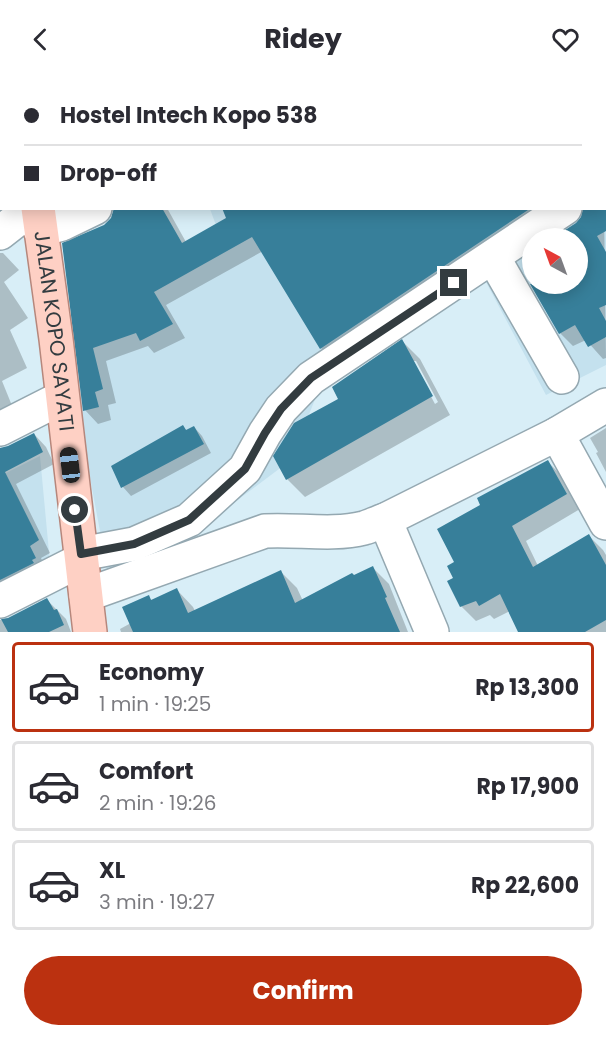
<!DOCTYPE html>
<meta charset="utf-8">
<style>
body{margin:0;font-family:Poppins,sans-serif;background:#f2f2f3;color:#2b2b33;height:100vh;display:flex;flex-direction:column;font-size:22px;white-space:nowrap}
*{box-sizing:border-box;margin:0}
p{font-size:20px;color:#7c7c81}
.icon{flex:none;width:33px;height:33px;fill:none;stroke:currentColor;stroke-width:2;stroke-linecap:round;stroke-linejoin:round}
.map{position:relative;height:554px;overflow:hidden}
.sheet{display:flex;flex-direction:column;background:#fff;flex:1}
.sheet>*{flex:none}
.guide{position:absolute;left:0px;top:0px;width:606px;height:132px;box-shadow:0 3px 15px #0003;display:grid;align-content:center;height:132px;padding:0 24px;background:#fff}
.needle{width:39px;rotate:319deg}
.buttons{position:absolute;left:522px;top:150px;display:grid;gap:12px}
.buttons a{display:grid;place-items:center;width:66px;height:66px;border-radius:50%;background:#fff;box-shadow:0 3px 15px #0003;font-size:30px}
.end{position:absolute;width:27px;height:27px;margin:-14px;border:8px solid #333c40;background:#fff;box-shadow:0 0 0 3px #fff}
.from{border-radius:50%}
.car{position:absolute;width:18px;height:36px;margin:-18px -9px;border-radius:8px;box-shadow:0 0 4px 2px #0007;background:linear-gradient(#222 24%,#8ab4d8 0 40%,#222 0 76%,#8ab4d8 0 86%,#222 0)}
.guide b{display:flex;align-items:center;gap:21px;height:57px;font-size:22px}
.guide b+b{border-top:2px solid #e1e1e2}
.guide i{width:15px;height:15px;background:#2b2b33}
ul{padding:10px 0 0;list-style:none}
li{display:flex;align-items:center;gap:18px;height:90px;margin:0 12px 9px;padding:0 12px;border:3px solid #e1e1e2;border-radius:6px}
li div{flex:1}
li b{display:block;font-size:22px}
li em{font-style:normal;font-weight:700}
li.on{border-color:#bb3110}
li>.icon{width:54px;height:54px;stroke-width:1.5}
.action{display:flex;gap:12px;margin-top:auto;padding:12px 24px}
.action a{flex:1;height:69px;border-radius:36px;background:#bb3110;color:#fff;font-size:24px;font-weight:700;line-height:69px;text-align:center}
header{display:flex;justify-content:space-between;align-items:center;height:78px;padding:0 24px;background:#fff;font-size:27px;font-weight:700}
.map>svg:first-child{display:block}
</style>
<header><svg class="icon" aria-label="back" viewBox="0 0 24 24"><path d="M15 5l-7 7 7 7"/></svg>Ridey<svg class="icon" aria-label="heart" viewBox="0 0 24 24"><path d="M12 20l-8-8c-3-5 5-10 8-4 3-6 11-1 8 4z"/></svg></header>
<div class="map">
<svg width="606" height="554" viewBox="0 0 606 554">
<rect width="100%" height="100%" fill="#d8eef7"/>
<!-- built -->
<g fill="#c4e1ee" fill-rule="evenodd">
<path d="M427,0H606V287L546,317L479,191L327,291L291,382L223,433L107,491L61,243L164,200L220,158L210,131L604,130V2L425,1ZM532,160H578V206H532Z"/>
<path d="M40,378L50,485L0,515V398Z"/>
</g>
<!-- shadow -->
<g fill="#0003" fill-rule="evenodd">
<path d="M47,0H161L159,2Z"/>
<path d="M180,0H258L180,2Z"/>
<path d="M302,0H428L425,2Z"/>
<path d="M447,0H606V103L604,104V2H447Z"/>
<path d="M0,37L2,41L0,77Z"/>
<path d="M604,127L606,280L603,281L586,262L573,268L560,255L529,202L532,200V206H578V160H556L576,147L583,138L604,130Z"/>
<path d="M115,130H167L186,164L228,140L223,130H563L335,284L321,270L263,173L166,227L185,260L154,275L148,268L106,283L116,325L108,327L111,342L98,346L85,332L105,148L112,141Z"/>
<path d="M0,175H3L19,192L4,204L28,240L10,252L27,290L2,303L17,340L0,351Z"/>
<path d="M402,263L420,281L450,337L305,419L287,401L340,322ZM412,283H416L438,324L435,326Z"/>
<path d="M183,349L187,353L194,349L202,358L211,375L131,418L123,409L113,388Z"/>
<path d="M606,350V394L596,375L598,374L590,360Z"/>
<path d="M34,356L46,369L54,386L16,406L50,475L41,480L47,493L0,517V371L9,369Z"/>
<path d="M547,383L562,398L580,431L526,463L538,488L589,458L603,472L606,477V554H520L510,533L494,541L490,537L476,543L461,528L455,500L456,484L482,427Z"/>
<path d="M373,490L389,506L408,554H121L120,551L131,545L148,519L153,523L177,512L193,529L195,533L281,494L297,510L303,523Z"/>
<path d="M47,522L66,541L71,554H0V542L9,541Z"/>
</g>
<!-- building -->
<g fill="#377f9a">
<path d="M114,130H162L182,165L226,140L222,130H531L320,271L252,159L154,214L173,246L140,263L136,255L93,270L103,311L95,314L99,329L83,333L62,165L104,147L111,140Z"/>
<path d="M583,130H606V153L597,158L606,174V227L599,230L606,243V259L588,269L575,247L559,256L530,206H578V160H553L576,145L581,139Z"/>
<path d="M402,261L433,318L286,402L273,378L294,345L338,321L332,309Z"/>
<path d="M183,347L186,352L194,348L204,366L121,410L111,388Z"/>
<path d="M34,355L43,374L5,394L39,462L30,468L36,480L32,482L34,485L0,502V370L8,368Z"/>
<path d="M548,382L567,416L512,448L533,489L589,456L606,487V542L585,554H518L500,516L479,528L476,523L460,529L447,503L453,500L447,488L454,484L437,451L480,427L477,420Z"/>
<path d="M373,488L387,519L385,520L400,554H133L122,529L149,517L151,522L177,510L188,535L281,492L295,525L352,495L354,497Z"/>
<path d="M47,520L54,532L57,531L64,547L49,554H8L1,541L8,540Z"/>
</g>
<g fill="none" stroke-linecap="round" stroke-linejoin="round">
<!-- minor casing -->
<g stroke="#94a8b1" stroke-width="36">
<g id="minor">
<path d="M160,2V0"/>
<path d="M425,2L427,0"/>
<path d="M604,104L606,103"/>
<path d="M40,152L62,146L95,130"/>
<path d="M0,155L32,130"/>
<path d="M493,179L562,299"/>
<path d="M0,351L61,320"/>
<path d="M557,356L606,445"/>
<path d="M385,442L432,554"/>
<path d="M81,476L134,466L189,442L245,391L265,355L281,331L311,300L565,130"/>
<path d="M86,517L265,453C298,451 332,458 364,450C371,448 378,444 385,442L557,356L606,327"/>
<path d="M0,523L81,482"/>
</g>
</g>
<!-- major casing -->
<g stroke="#b6877c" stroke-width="36">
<g id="major">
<path d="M20,0V2"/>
<path id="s1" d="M38,130L56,261L90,554"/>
</g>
</g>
<!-- minor -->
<use href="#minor" stroke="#fff" stroke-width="33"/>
<!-- major -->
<use href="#major" stroke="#fed0c4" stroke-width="33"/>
</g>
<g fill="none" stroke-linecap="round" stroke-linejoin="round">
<!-- route -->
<path stroke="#333c40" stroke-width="8" d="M75,432L81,476L134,466L189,442L245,391L265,355L281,331L311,300L454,205"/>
</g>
<g text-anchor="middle" stroke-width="6" stroke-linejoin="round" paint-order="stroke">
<!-- street labels -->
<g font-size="21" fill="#333c40" stroke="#fff">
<text dy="7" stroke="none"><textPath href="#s1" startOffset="124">JALAN KOPO SAYATI</textPath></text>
</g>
</g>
</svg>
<div class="buttons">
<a><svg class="needle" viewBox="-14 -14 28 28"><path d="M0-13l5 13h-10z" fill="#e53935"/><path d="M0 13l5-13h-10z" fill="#7c7c81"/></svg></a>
</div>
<i class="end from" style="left:75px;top:432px"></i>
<i class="end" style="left:454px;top:205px"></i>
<i class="car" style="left:70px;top:387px;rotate:353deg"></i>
<div class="guide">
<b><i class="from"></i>Hostel Intech Kopo 538</b>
<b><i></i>Drop-off</b>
</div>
</div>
<section class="sheet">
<ul>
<li class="on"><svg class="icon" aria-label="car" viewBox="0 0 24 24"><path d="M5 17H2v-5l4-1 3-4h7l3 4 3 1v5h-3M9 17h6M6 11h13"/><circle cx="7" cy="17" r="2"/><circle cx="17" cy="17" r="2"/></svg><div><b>Economy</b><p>1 min · 19:25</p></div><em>Rp 13,300</em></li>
<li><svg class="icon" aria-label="car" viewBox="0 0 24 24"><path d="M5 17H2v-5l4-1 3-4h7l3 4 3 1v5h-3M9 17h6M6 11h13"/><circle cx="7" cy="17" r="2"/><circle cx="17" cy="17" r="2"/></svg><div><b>Comfort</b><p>2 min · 19:26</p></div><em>Rp 17,900</em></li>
<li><svg class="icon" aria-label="car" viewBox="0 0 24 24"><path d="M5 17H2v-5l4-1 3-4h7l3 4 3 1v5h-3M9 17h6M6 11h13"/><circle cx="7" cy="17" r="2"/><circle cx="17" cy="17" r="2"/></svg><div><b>XL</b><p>3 min · 19:27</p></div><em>Rp 22,600</em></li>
</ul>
<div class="action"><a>Confirm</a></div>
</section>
